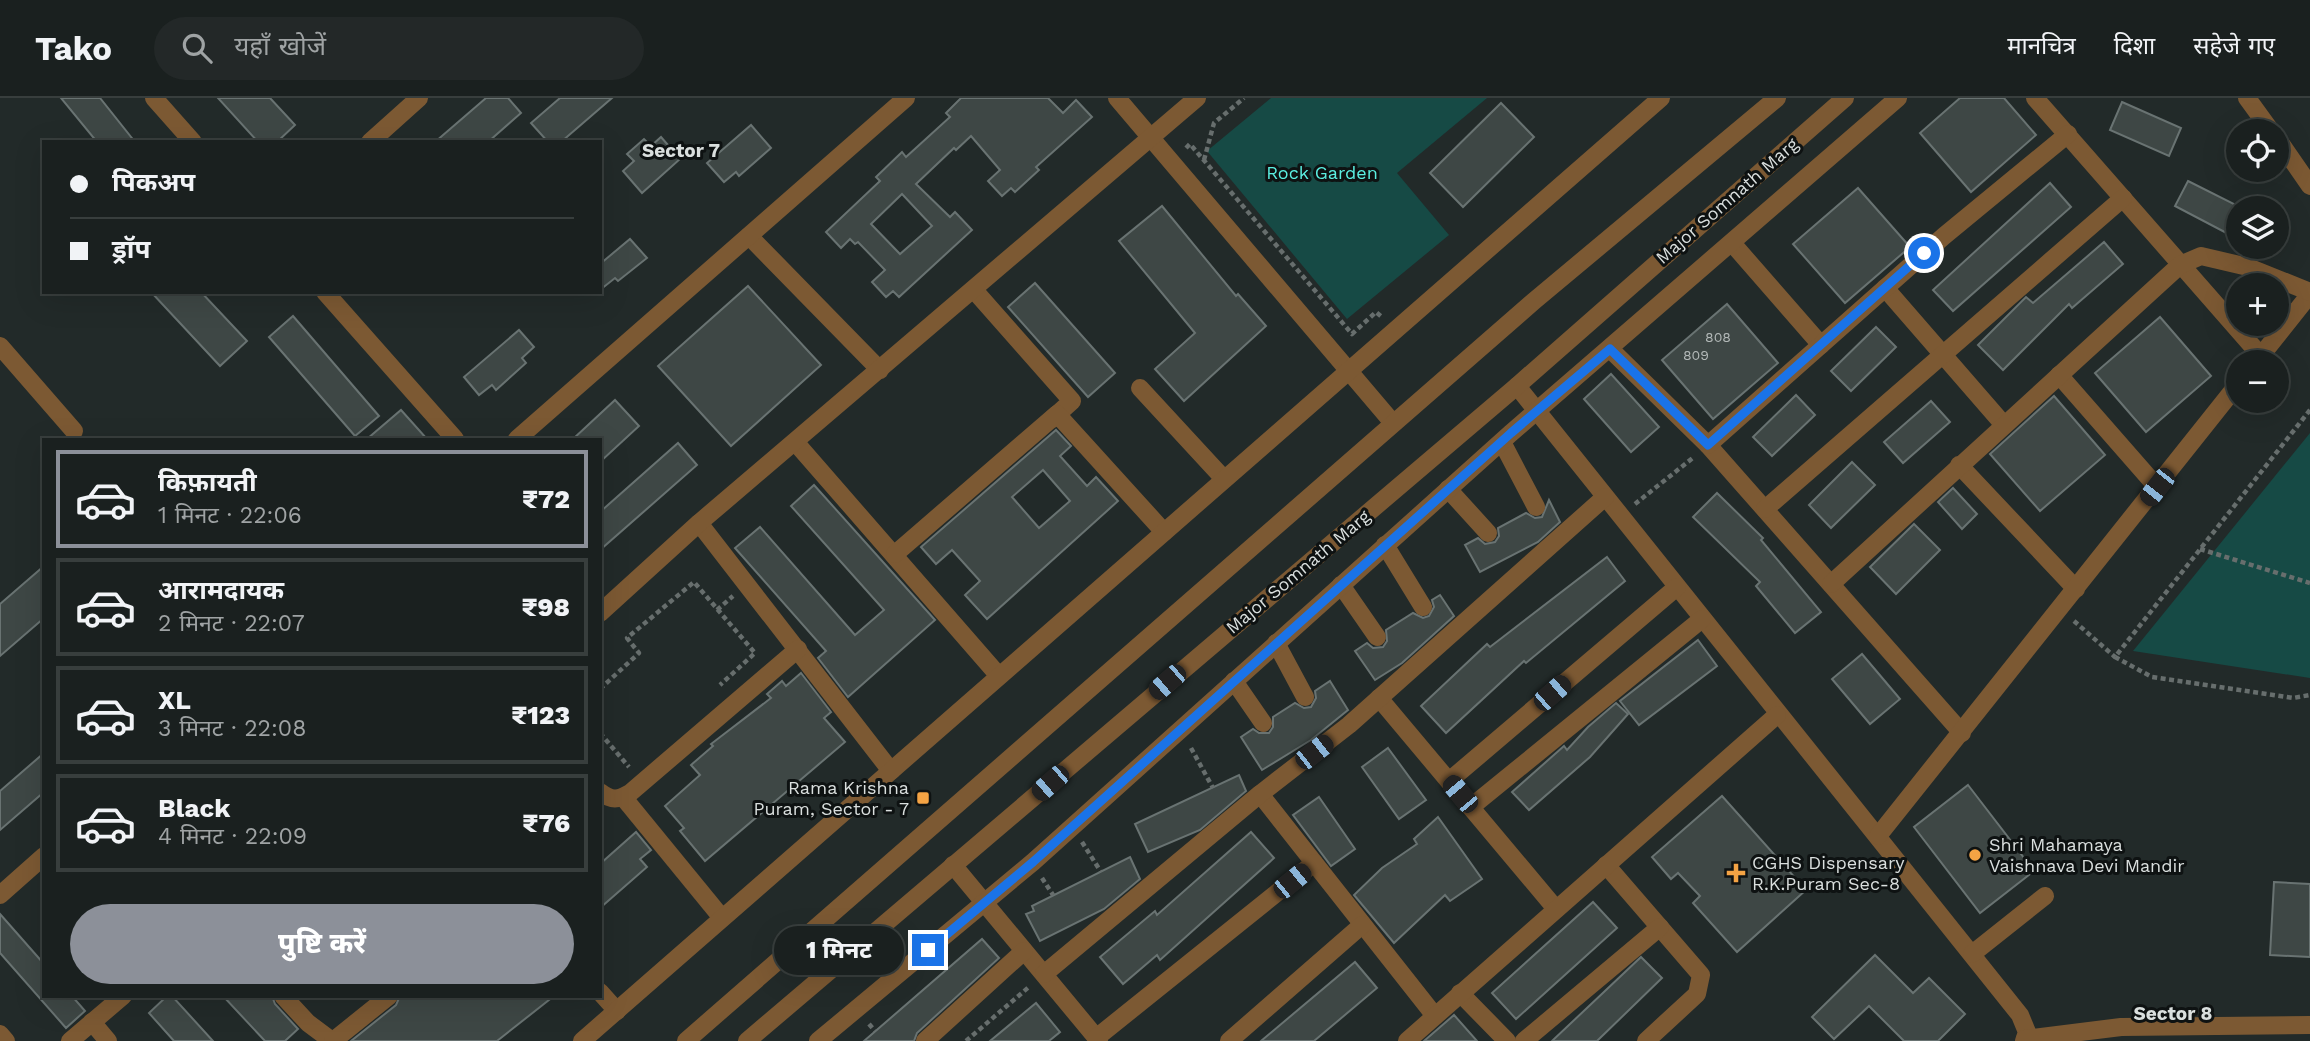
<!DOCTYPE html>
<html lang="hi">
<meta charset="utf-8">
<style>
body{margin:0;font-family:"Work Sans","Noto Sans Devanagari",sans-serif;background:#232828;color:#f1f3f6;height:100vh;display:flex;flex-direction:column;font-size:26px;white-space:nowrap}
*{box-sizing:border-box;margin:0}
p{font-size:23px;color:#9fa3a4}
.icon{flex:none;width:38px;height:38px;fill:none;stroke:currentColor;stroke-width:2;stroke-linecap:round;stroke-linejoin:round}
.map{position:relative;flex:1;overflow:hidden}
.details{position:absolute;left:42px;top:340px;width:560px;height:560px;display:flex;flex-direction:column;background:#1a201f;border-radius:0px;box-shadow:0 7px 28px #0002,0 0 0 2px #383e3d}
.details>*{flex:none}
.guide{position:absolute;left:42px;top:42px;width:560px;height:154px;border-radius:0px;box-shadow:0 7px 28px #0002,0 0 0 2px #383e3d;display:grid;align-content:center;height:154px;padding:0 28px;background:#1a201f}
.fabs{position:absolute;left:2226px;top:21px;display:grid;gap:14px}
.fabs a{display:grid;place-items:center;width:63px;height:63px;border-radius:50%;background:#1a201f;box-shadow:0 7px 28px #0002,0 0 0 2px #383e3d;font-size:35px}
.end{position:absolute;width:32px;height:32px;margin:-16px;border:9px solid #1a73e8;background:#fff;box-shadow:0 0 0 4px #fff}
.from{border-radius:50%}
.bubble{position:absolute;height:49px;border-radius:24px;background:#1a201f;box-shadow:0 7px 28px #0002,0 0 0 2px #383e3d;font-size:23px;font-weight:800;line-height:49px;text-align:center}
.car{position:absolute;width:21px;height:42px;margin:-21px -10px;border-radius:9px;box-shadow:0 0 5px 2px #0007;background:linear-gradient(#222 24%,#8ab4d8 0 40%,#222 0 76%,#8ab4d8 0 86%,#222 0)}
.guide b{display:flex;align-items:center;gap:24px;height:66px;font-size:26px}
.guide b+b{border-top:2px solid #383e3d}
.guide i{width:18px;height:18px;background:#f1f3f6}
ul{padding:12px 0 0;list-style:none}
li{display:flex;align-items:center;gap:21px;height:98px;margin:0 14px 10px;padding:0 14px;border:4px solid #383e3d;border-radius:0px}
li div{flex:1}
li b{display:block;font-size:26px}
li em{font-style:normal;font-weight:800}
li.on{border-color:#8c9099}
li>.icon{width:63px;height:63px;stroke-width:1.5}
.button{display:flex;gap:14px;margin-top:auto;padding:14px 28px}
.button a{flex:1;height:80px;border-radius:42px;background:#8c9099;color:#fff;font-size:28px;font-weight:800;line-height:80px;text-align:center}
header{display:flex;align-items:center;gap:42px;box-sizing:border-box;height:98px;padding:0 35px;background:#1a201f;border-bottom:2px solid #383e3d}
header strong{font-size:33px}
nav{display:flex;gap:38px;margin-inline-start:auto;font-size:24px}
.search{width:490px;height:63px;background:#232828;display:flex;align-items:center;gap:18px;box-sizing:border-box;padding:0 24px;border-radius:38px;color:#9fa3a4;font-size:26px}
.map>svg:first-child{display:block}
</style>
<header>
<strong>Tako</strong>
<div class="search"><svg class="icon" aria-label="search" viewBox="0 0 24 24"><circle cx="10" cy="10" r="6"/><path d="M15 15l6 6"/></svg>यहाँ खोजें</div>
<nav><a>मानचित्र</a><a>दिशा</a><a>सहेजे गए</a></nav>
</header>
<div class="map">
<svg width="2310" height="943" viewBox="0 0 2310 943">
<rect width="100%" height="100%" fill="#222a29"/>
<!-- green -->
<g fill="#164a45">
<path d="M1271,0H1487L1397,75L1449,137L1347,221L1207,53Z"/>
<path d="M2310,335V580L2133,553Z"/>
</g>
<!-- building -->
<g fill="#3e4745" stroke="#697372" stroke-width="2" fill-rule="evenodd">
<path d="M61,0H100L135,44H97Z"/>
<path d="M218,0H270L295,27L277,44H258Z"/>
<path d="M486,0H508L521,15L488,44H435Z"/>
<path d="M560,0H612L561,44H548L531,25Z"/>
<path d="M961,0H1048L1063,15L1076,2L1092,19L1036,69L1039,72L1015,94L1011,90L1002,98L988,83L1000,72L971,38L956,52L954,50L916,86L950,119L955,114L972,132L899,199L893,193L886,199L872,184L885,172L858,144L855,146L850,141L841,150L826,134L880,83L876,79L902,54L906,59L950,19L946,15ZM902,96L932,128L900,156L871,126Z"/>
<path d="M1960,0H2004L2036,37L1971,94L1920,35Z"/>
<path d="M2122,4L2181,30L2169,58L2110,32Z"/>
<path d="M1501,5L1534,39L1463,109L1430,75Z"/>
<path d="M751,27L771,50L739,78L736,74L724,84L707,65Z"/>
<path d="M661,39L680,61L642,95L623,73L634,63L627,56L644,41L651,48Z"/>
<path d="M2188,83L2238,108V141L2175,108Z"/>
<path d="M2050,85L2071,109L1953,213L1933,192Z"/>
<path d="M1858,90L1910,149L1845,205L1793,146Z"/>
<path d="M1162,108L1236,198L1238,196L1266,228L1184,303L1155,271L1195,235L1119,143Z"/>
<path d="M630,141L647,160L618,183L615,180L600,192V166Z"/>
<path d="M2104,144L2123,166L2072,210L2069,206L2003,272L1978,247L2026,199L2033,205Z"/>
<path d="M1035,185L1115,275L1088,299L1008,209Z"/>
<path d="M748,188L821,267L731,348L658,268Z"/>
<path d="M151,194H201L247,243L220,268Z"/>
<path d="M1727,206L1778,265L1713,321L1662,262Z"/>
<path d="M293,218L379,318L355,338L269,239Z"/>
<path d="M2160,219L2211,278L2146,334L2095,275Z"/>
<path d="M1876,229L1896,249L1851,293L1831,273Z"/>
<path d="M519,232L534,249L522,260L526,265L496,292L492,287L479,297L464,279Z"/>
<path d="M1611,276L1659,329L1631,354L1584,301Z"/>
<path d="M1796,297L1815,317L1772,358L1753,339Z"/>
<path d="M2054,298L2105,357L2040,413L1990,356Z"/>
<path d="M615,302L639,328L600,364V341H573Z"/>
<path d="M1931,303L1950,324L1903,365L1884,344Z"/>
<path d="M401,312L427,341H367Z"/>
<path d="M1056,332L1071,348L1060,358L1087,388L1096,379L1118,403L987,521L965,497L980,483L952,452L936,466L921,449ZM1043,372L1070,403L1039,430L1012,399Z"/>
<path d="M678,345L697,367L600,452V414Z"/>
<path d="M1852,364L1875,387L1831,430L1809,407Z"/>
<path d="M814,387L935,522L848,599L818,560L826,553L735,450L760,429L855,537L884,512L791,408Z"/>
<path d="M1953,390L1977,416L1962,431L1938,404Z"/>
<path d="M1717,395L1763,440L1761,442L1821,514L1795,535L1756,488L1760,484L1693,419Z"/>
<path d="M1549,402L1560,424L1538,444L1480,474L1465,447L1478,440L1485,446L1495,444L1499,438L1498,430L1526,415L1535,420L1542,419Z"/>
<path d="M1914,426L1940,452L1896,496L1870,469Z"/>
<path d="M1607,459L1625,483L1526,565L1524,563L1446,635L1421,608L1487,546L1490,549Z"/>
<path d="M44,468V520L0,558V506Z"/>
<path d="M1440,497L1454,518L1402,565L1375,582L1355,553L1367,545L1373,550L1383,549L1387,543L1386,532L1413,515L1423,520L1429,518L1434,509L1432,502Z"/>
<path d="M1698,542L1717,568L1639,627L1620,603Z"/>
<path d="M1862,556L1900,601L1870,626L1832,581Z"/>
<path d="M801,575L831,614L824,620L845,644L705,763L680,733L684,730L665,708L700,677L691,667L713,648L711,646L771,600L767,596L782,583L786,588Z"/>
<path d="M1330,583L1348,612L1311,642L1262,672L1241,639L1253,631L1259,635H1269L1273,629V619L1295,605L1304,610L1311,609L1316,600L1315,593Z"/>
<path d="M1616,605L1628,616L1590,659L1529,712L1512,694L1564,648L1567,652L1588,629Z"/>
<path d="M1388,650L1426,702L1399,721L1362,669Z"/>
<path d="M44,655V694L0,732V693Z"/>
<path d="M1239,677L1246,693L1200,732L1148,754L1135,726Z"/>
<path d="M1968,687L2034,773L1980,815L1914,729Z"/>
<path d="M1722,698L1806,792L1737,854L1693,805L1700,798L1678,775L1671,781L1652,759Z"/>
<path d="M1319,699L1355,751L1331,768L1293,717Z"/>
<path d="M1438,719L1482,781L1450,803L1445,797L1394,845L1354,797L1382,770L1417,746L1414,741Z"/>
<path d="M636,734L651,752L640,761L647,769L600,810V766Z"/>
<path d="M1251,734L1274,760L1160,862L1157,857L1123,886L1100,859L1155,813L1157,817Z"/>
<path d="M1130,759L1140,781L1104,811L1040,843L1026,816L1034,813L1032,808Z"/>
<path d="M2274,784L2310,786V859L2270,857Z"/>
<path d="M1593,804L1617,830L1516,921L1492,895Z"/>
<path d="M0,816L44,866V898H72L85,913L66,930L0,855Z"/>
<path d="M982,841L999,860L917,935L914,943H864Z"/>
<path d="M1875,857L1913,895L1929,880L1965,916L1938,943H1904L1869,908L1834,941L1812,919Z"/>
<path d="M1641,859L1662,880L1597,943H1552Z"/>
<path d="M1355,864L1377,890L1314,943H1261Z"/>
<path d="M167,898H172L213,943H174L149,915Z"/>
<path d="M223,898H272L275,906L298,931L285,943H265Z"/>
<path d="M400,898H554L497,943H351L396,907Z"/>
<path d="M1036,905L1060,934L1049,943H990Z"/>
<path d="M1454,917L1477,943H1424Z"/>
</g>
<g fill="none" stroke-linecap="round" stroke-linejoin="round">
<!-- path -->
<g stroke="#676e6d" stroke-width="4.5" stroke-dasharray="5 3.5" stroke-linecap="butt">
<path d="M1186,50L1190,46L1352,236L1376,214L1382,219"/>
<path d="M1204,62L1214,25L1244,0"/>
<path d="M2310,312L2115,559L2152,579L2293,600L2310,597"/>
<path d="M1635,406L1694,359"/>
<path d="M2200,451L2310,485"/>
<path d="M717,512L733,498"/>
<path d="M2074,523L2115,559"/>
<path d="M600,591L639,555L627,540L694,484L755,555L720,587"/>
<path d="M600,635L629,669"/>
<path d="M1191,650L1213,690"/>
<path d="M1082,744L1101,774"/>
<path d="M1042,780L1053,797"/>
<path d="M869,926L875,933"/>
<path d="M966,943L1030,888"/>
</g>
<!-- minor -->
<g stroke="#7c5933" stroke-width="18">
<path d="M154,0L193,44"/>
<path d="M1117,0L1393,325"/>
<path d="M2035,0L2261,258"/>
<path d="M2247,0L2271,33"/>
<path d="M2277,40L2310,88"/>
<path d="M370,44L419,0"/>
<path d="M749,138L880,272"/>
<path d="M1732,145L1821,247"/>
<path d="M1885,190L2004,327"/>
<path d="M974,192L1072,303L1052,321"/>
<path d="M325,194L455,341"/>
<path d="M0,248L74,333"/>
<path d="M1610,251L1708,347L1962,635"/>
<path d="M2256,264L2310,196"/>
<path d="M2059,277L2157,389"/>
<path d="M1517,288L2020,917L2027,934L2024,943"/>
<path d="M1140,290L1224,381"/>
<path d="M517,341L906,0"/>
<path d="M1502,344L1536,409"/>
<path d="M796,345L999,578"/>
<path d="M1708,347L1944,138L2068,36"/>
<path d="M1959,367L2076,491"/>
<path d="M1448,391L1488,435"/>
<path d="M1765,411L2123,100"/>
<path d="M699,425L891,673"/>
<path d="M1385,447L1423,509"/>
<path d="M895,456L1057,316L1164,434"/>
<path d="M1831,486L2180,167L2201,158L2248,169L2310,194"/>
<path d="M1341,487L1377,539"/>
<path d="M600,515L699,425L1197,0"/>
<path d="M1276,545L1305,599"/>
<path d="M1234,583L1263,625"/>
<path d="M1379,600L1556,811"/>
<path d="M1449,683L1677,489"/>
<path d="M600,694C612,703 618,702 630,695L798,551"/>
<path d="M1260,696L1435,918"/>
<path d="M623,699L722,820"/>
<path d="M1471,709L1702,521"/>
<path d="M1878,738L2238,286"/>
<path d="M953,767L1099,943"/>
<path d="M1606,767L1701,877L1697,896L1646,943"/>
<path d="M0,797L44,758"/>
<path d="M1972,856L2045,798"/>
<path d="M1044,876L1260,696L1349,627L1605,399"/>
<path d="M600,894L617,913"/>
<path d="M1460,895L1507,943"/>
<path d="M283,898L308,925L332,943"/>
<path d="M92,924L108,943"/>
<path d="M0,936L6,943"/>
<path d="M1096,940L1314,765"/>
<path d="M2025,941L2121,929L2310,927"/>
<path d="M70,943L123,898"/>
<path d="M333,943L389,898"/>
<path d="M582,943L1661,0"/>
<path d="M686,943L1534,203L1777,0"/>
<path d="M747,943L1517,288L1845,0"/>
<path d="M818,943L1033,764L1511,335L1898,0"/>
<path d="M925,943L1024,853"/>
<path d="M1229,943L1362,827"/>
<path d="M1407,943L1777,617"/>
<path d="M1524,943L1660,829"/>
</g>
</g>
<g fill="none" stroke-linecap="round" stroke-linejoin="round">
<!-- route -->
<path stroke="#1a73e8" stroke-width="9" d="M928,852L1033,764L1511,335L1610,251L1708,347L1924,155"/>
</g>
<!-- markers -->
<g fill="#f4a344" stroke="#0e1212" stroke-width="2.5">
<rect x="916" y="693" width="14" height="14" rx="3.5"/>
<circle cx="1975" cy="757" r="7"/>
<path d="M1732.5 764.5h7v7h7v7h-7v7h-7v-7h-7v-7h7z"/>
</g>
<g text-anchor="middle" stroke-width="6" stroke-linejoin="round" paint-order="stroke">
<!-- number labels -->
<g font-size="14" fill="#b3b9b8">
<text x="1718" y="244">808</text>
<text x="1696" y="262">809</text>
</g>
<!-- park labels -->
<g font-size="18" fill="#5befe2" stroke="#0e1212">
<text x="1322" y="81">Rock Garden</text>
</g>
<!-- street labels -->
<g font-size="18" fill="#dadfde" stroke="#0e1212">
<text transform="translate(1727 103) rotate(-41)" y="6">Major Somnath Marg</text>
<text transform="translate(1298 474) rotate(-40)" y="6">Major Somnath Marg</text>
</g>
<!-- poi labels -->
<g font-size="18" fill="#dadfde" stroke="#0e1212" text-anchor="start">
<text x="909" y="696" text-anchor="end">Rama Krishna<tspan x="909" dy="21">Puram, Sector - 7</tspan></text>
<text x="1989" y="753">Shri Mahamaya<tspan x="1989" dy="21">Vaishnava Devi Mandir</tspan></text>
<text x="1752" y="771">CGHS Dispensary<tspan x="1752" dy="21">R.K.Puram Sec-8</tspan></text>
</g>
<!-- neighbourhood labels -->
<g font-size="19" font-weight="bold" fill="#dadfde" stroke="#0e1212">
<text x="681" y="59">Sector 7</text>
<text x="2173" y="922">Sector 8</text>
</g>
</g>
</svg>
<div class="fabs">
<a><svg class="icon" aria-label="locate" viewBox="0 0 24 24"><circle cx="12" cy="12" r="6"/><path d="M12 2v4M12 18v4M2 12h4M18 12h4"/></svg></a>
<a><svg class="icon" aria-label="layers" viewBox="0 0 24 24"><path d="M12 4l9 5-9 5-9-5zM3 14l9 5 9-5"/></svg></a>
<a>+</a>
<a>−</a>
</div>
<i class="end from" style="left:1924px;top:155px"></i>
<i class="end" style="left:928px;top:852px"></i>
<div class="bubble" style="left:774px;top:828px;width:130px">1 मिनट</div>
<i class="car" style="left:2157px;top:389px;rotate:218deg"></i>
<i class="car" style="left:1167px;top:584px;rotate:229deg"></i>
<i class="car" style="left:1552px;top:595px;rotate:49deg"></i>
<i class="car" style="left:1314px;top:654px;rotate:52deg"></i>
<i class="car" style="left:1050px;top:685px;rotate:229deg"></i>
<i class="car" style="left:1460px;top:696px;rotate:320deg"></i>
<i class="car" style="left:1292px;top:783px;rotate:51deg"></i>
<div class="guide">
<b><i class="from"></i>पिकअप</b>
<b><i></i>ड्रॉप</b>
</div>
<section class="details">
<ul>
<li class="on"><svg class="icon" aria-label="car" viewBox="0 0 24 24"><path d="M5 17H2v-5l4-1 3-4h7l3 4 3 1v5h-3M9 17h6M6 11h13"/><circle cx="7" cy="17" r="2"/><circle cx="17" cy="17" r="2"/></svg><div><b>किफ़ायती</b><p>1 मिनट · 22:06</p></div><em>₹72</em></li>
<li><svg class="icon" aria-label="car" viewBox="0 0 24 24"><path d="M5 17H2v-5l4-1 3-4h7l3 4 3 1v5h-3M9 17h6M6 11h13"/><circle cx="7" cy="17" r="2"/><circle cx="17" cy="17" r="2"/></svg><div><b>आरामदायक</b><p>2 मिनट · 22:07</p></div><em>₹98</em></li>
<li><svg class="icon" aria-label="car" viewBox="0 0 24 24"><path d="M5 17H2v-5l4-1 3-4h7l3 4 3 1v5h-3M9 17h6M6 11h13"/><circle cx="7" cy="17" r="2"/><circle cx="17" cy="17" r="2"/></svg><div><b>XL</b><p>3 मिनट · 22:08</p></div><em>₹123</em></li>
<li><svg class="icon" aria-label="car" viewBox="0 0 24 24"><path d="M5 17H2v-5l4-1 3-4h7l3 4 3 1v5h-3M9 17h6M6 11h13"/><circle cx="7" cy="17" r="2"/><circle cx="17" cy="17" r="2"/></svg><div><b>Black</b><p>4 मिनट · 22:09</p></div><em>₹76</em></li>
</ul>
<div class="button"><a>पुष्टि करें</a></div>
</section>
</div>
